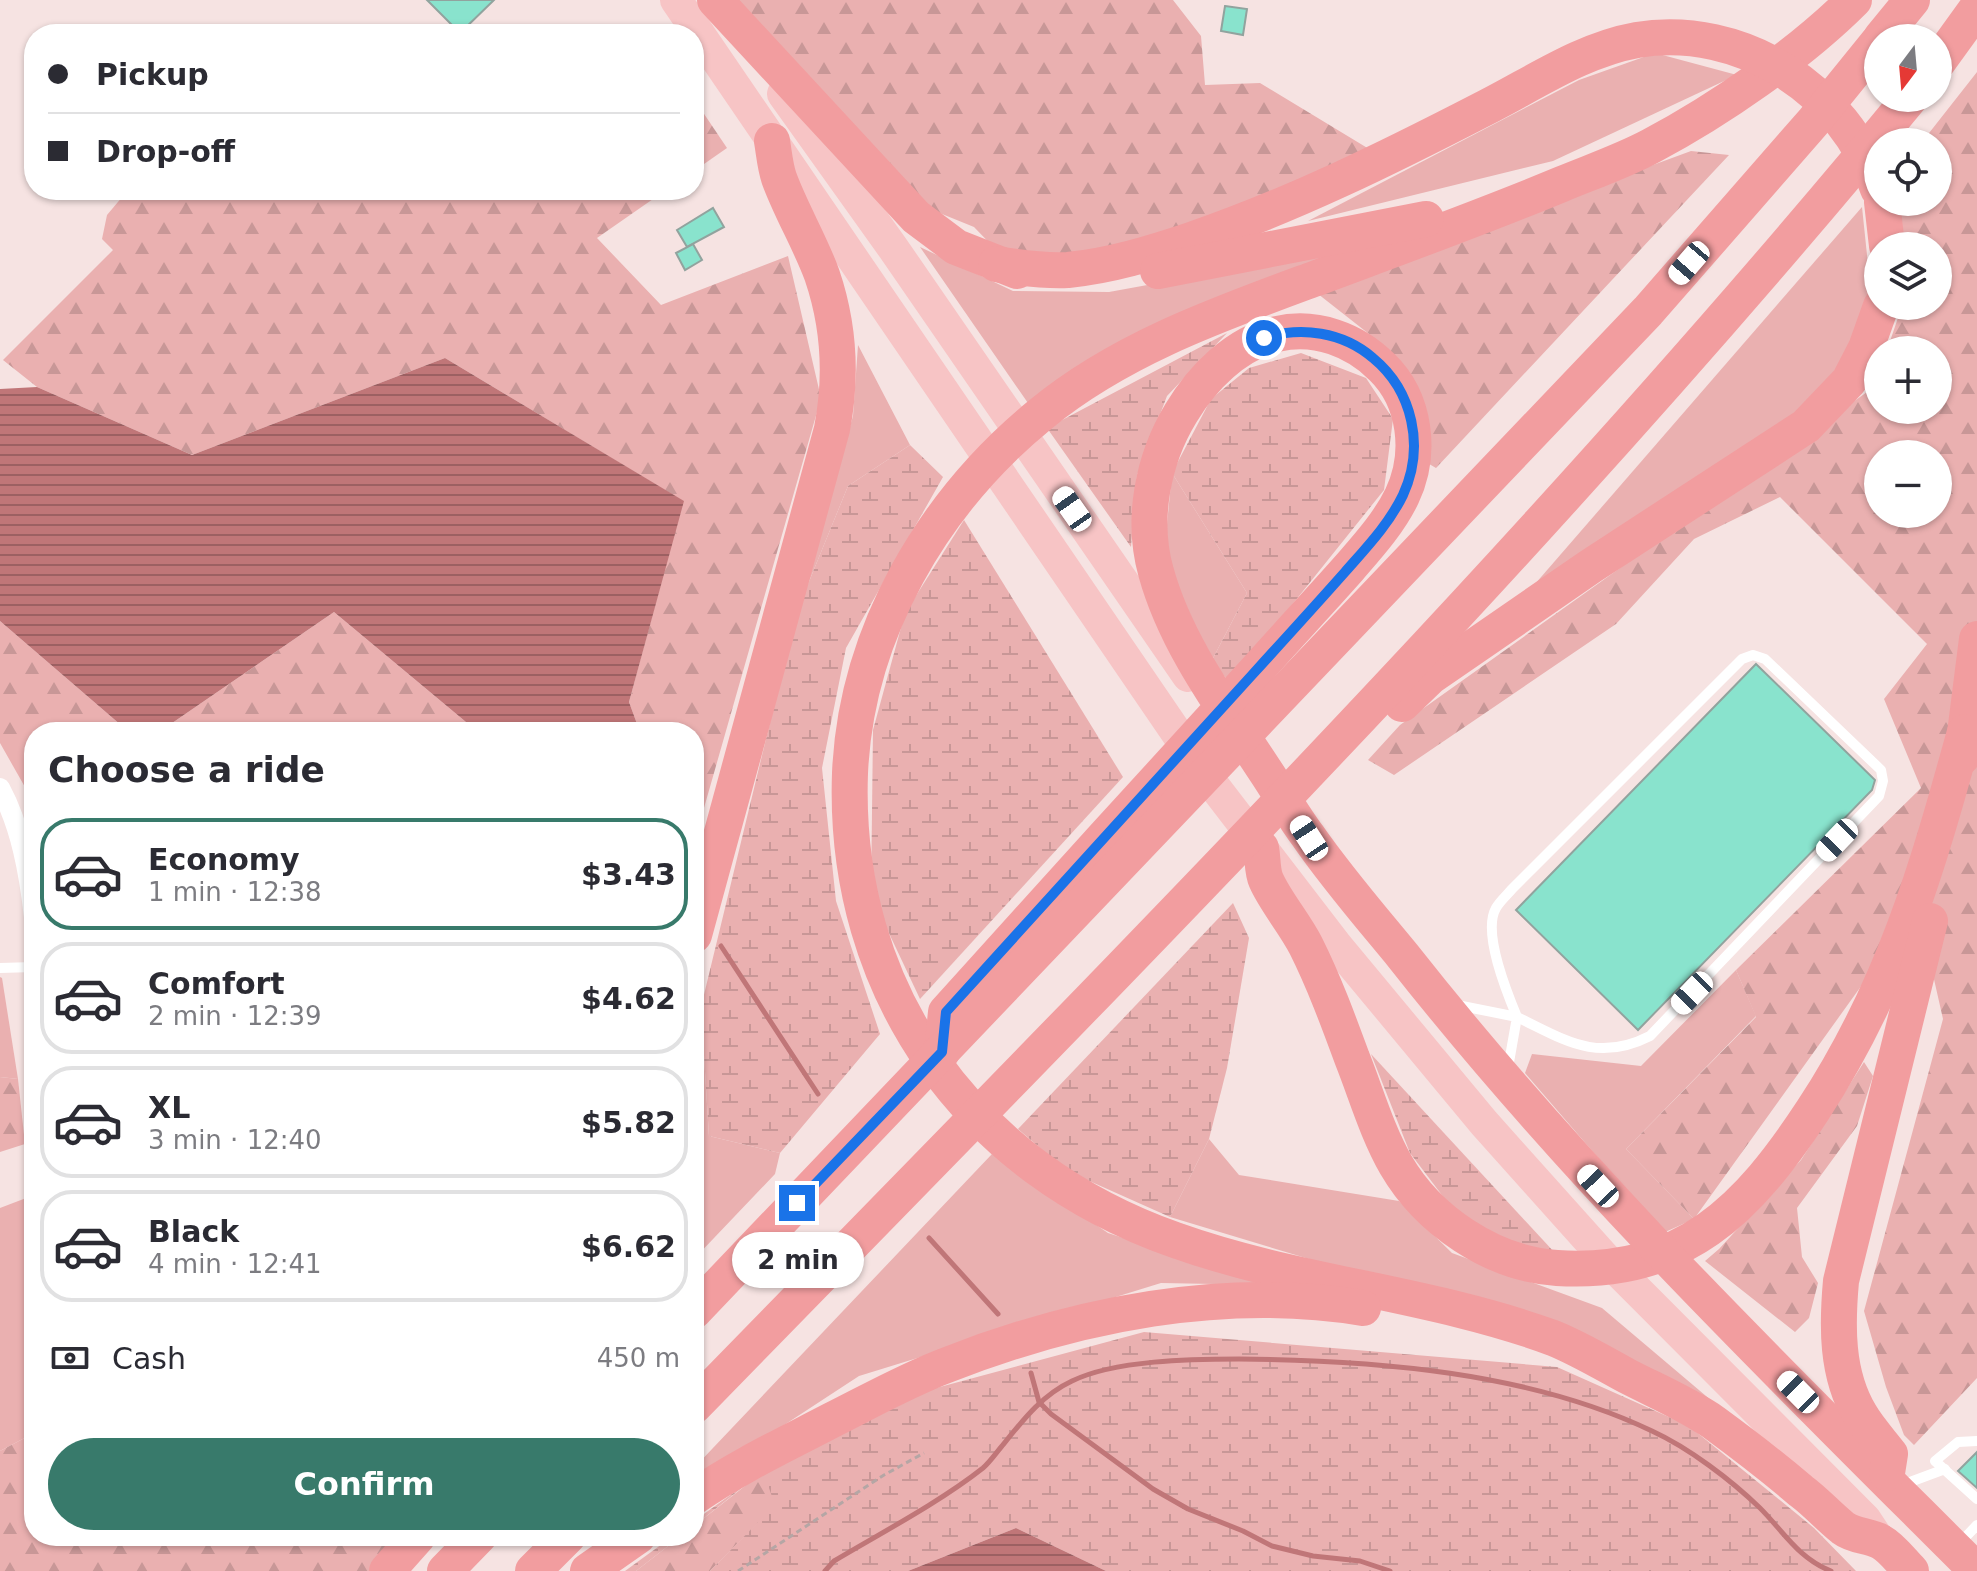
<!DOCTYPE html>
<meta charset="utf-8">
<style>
body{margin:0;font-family:"DejaVu Sans",sans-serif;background:#f2f2f3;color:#2b2b33;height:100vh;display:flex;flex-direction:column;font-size:30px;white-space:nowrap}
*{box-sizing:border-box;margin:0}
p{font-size:26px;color:#7c7c81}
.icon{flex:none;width:44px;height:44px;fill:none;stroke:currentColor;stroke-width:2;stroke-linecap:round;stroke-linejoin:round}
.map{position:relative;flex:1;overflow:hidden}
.details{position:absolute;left:24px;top:722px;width:680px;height:824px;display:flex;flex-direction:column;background:#fff;border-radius:32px;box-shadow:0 2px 6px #0004}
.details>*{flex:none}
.top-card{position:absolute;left:24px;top:24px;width:680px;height:176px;border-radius:32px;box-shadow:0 2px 6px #0004;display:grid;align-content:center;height:176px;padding:0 24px;background:#fff}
.needle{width:52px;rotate:196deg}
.fabs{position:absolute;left:1864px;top:24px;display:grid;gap:16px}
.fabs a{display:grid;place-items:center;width:88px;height:88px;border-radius:50%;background:#fff;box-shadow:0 2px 6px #0004;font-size:40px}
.end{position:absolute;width:36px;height:36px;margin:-18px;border:10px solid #1a73e8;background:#fff;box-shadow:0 0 0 4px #fff}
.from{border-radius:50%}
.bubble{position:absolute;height:56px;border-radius:28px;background:#fff;box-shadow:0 2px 6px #0004;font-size:26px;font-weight:800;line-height:56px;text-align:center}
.car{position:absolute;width:24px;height:48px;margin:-24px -12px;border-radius:10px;box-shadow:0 0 6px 2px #0007;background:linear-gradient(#fff 24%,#345 0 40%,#fff 0 76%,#345 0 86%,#fff 0)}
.top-card b{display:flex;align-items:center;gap:28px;height:76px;font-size:30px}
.top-card b+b{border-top:2px solid #e1e1e2}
.top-card i{width:20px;height:20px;background:#2b2b33}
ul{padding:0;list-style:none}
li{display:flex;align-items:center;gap:24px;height:112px;margin:0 16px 12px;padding:0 8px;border:4px solid #e1e1e2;border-radius:32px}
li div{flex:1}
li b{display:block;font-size:30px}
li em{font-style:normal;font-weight:800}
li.on{border-color:#387a6b}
li>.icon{width:72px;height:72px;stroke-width:1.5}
h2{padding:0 24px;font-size:36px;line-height:96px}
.pay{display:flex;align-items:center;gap:20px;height:88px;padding:0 24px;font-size:30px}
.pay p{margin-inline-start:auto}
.cta{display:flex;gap:16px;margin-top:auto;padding:16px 24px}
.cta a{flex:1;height:92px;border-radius:48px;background:#387a6b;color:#fff;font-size:32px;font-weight:800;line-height:92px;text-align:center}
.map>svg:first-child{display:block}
</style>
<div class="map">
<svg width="1977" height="1571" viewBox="0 0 1977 1571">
<defs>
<pattern id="forest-firs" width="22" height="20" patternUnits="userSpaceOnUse" patternTransform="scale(2)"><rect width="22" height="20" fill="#eab0b0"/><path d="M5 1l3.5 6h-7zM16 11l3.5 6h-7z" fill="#c89797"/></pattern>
<pattern id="wetland-marsh" width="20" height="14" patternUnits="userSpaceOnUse" patternTransform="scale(2)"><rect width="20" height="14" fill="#eab0b0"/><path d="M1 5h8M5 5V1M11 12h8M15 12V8" fill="none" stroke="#c89797"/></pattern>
<pattern id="water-rules" width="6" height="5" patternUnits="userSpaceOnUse" patternTransform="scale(2)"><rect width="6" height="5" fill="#c07678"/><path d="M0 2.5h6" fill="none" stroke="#9c6062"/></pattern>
</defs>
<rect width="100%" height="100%" fill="#f6e3e2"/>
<!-- green -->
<g fill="#eab0b0">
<path d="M1655,53L1737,75L1553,161L1308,221L1579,80Z"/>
<path d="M1862,207L1872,303L1836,372L1785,426L1535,584Z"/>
<path d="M1372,244L1030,406L920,247L1013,291L1109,292Z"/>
<path d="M858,345L910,445L848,486L797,611L853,416Z"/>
<path d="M1172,473L1247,593L1211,662L1164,555Z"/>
<path d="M1736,970L1756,1016L1626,1149L1694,1219L1663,1233L1525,1073L1532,1054L1641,1066Z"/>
<path d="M0,977L2,978L18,1079L0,1077Z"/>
<path d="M701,1007L709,1136L780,1153L775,1174L694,1259V1029Z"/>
<path d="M1209,1139L1239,1175L1399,1201L1452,1253L1602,1308L1719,1407L1452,1302L1170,1217Z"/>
<path d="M992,1154L1108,1233L1267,1285L1161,1283L859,1376L694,1484V1468Z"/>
<path d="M34,1195V1433L0,1451V1208Z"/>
</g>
<!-- forest -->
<g fill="url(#forest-firs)" fill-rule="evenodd">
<path d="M733,0H1173L1201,36L1205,85L1260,83L1374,152L1094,264L1004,258L974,227L910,201Z"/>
<path d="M1977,72V1378L1914,1445L1904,1435L1886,1387L1864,1311L1943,1019L1931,966L1882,957L1694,1219L1626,1149L1756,1017L1736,970L1921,788L1884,699L1927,644L1780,497L1694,539L1616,624L1394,775L1368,760L1400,725L1874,387L1878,375V410H1938V350H1887L1902,306H1938V246H1905L1891,202H1938V142H1922ZM1878,454H1938V514H1878Z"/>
<path d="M694,99L727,148L694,171Z"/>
<path d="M1691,151L1729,155L1436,468L1424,461L1369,334L1313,290Z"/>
<path d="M128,190H666L597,238L661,305L788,256L821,398L694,843V732H640L629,702L683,501L445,358L192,455L37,387L3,360L113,250L102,239L107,215Z"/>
<path d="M334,612L478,732H159Z"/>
<path d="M0,621L129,732H34V803L0,743Z"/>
<path d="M1864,1062L1873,1076L1857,1126L1797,1208L1802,1257L1818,1283L1809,1318L1795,1332L1705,1261L1719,1249L1801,1160Z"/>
<path d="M0,1077L18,1079L25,1144L0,1152Z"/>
<path d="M34,1433V1536H404L372,1571H0V1451Z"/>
<path d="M764,1471L776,1505L710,1571H636L681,1536H694V1526Z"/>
</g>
<!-- wetland -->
<g fill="url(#wetland-marsh)">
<path d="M1227,333L1167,396L1137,475L1131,547L1047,428Z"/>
<path d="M1301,353L1366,378L1393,419L1384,490L1230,682L1211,662L1247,593L1172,473L1211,399L1249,368Z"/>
<path d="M910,445L943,477L846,648L822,768L836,901L880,1034L780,1153L709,1136L701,1007L797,611L848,486Z"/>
<path d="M964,520L1123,777L920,999L871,895L873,730L905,613Z"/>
<path d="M1233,903L1249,938L1227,1068L1209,1139L1170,1217L1067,1171L1018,1129Z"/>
<path d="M1371,1054L1555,1253L1491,1239L1451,1207L1410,1153Z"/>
<path d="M1144,1332L1557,1367L1689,1426L1814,1528L1856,1571H1106L1016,1528L908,1571H710L775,1505L763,1471L694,1526V1521L764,1471L910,1395Z"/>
<path d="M673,1536H681L636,1571H625Z"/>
</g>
<!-- water -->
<g fill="url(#water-rules)">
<path d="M445,358L684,501L629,702L640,732H478L334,612L159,732H129L0,621V389L37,387L192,455Z"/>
<path d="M1016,1528L1106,1571H908Z"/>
</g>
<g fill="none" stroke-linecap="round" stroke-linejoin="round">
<!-- stream -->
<g stroke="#c07678" stroke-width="5">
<path d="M721,946L818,1094"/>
<path d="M929,1238L998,1314"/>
<path d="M1031,1373L1039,1402L1051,1414L1153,1489L1188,1509L1243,1531L1272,1546L1313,1556L1360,1561L1390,1571"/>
<path d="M825,1571L834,1561C881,1533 940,1502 983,1468C990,1462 996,1453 1002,1446C1023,1420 1042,1395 1072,1381C1115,1360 1192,1359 1239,1359C1374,1360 1529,1372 1652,1431C1689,1448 1731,1480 1760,1508C1783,1531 1799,1559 1831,1571"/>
</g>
</g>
<!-- building -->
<g fill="#89e3cd" stroke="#91a39e" stroke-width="2">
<path d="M427,0H494L460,33Z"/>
<path d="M1225,6L1247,9L1243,35L1221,31Z"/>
<path d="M713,208L724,227L687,247L677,230Z"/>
<path d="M693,244L702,260L685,270L676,253Z"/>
<path d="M1756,664L1875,780L1872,790L1638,1030L1516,910Z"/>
<path d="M1977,1452V1488L1958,1471Z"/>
</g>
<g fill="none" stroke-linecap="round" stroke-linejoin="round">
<!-- path -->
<path stroke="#b5a6a5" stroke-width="3" stroke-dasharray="6 4" stroke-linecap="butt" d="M738,1571L884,1475L924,1453"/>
<!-- lane -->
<g stroke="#fff" stroke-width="10">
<path d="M1753,655L1765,659L1881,770L1883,781L1879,796L1650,1036C1597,1063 1565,1040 1517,1017C1507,993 1482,932 1496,908C1500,901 1507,895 1512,889L1742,659Z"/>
<path d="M0,968L34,967"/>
<path d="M1457,1005L1517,1017L1508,1068"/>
<path d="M1977,1441L1958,1442L1935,1461L1977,1499"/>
<path d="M1902,1485L1945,1469"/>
<path d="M1959,1544L1977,1525"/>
</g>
<!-- street -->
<path stroke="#fff" stroke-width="20" d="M0,788C21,827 29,873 34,917"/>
<!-- primary -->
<g stroke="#f7c4c5" stroke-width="32">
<path d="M676,0L1204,773L1337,946L1484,1123L1604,1257L1865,1519L1879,1540"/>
<path d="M783,94L893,248L1188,676"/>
</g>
<!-- highway -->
<g stroke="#f29d9f" stroke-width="36">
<path d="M715,0L916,217L956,247L1017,271"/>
<path d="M1854,0C1800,54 1719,110 1651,146C1623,161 1591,172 1562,184C1480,218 1397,248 1314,279C1219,314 1120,349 1041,414C933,502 856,633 850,773C842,992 970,1168 1175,1240C1298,1284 1431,1293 1553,1338C1578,1348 1603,1363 1627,1376C1656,1391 1687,1404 1713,1422C1743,1444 1773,1467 1801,1491C1816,1502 1828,1516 1843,1528C1855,1537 1869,1535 1881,1542C1892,1548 1902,1562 1911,1571"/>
<path d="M1881,38L1912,0"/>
<path d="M1938,62L1977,8"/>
<path d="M1882,202L1887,246"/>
<path d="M996,264C1020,268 1044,271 1068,270C1110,266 1152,253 1191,240C1293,205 1388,158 1483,109C1533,84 1581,50 1637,40C1741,23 1846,90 1878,189"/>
<path d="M1158,271L1426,219"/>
<path d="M1402,704L1430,677L1591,566L1806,426L1849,381L1866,348L1881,306"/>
<path d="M1962,757L1977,639"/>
<path d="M1261,848C1263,858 1262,871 1266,880C1275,901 1295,924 1306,946C1324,982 1338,1020 1352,1058C1366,1093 1377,1132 1396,1165C1428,1220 1492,1264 1557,1268C1684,1276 1748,1209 1813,1110C1893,988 1927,870 1965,732"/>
<path d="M694,935L832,429C842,377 839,325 822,275C810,242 791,211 779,178C775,166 774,153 772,141"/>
<path d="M942,1052L946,1012C1049,898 1151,785 1255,672C1286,637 1318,603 1349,568C1368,546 1389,523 1402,496C1422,454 1416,400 1382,367C1355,340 1316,325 1277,334C1236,343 1202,378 1181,413C1153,459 1141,519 1156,572C1176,645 1225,709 1266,772C1280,793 1293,816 1308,836C1337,878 1371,917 1403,956C1577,1177 1778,1372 1977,1571"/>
<path d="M694,1311L1648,311L1814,121L1878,42"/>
<path d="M694,1406C1109,980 1531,558 1910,98"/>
<path d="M1887,1473L1890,1454C1880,1441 1868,1428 1860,1414C1836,1374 1837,1325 1841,1281L1930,921"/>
<path d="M694,1497C737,1467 786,1444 832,1420C870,1401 907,1380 947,1365C1077,1314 1224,1285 1363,1308"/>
<path d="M387,1571L418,1536"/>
<path d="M445,1571L479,1536"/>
<path d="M533,1571L568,1536"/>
<path d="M588,1571L638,1536"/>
</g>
</g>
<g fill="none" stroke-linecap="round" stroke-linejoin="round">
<!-- route -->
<path stroke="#1a73e8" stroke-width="10" d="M797,1203L942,1052L946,1012C1048,900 1149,787 1252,675C1283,641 1314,607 1345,572C1366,548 1389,524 1403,495C1425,447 1413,391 1373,358C1343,332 1301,326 1264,338"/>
</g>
</svg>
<div class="fabs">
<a><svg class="needle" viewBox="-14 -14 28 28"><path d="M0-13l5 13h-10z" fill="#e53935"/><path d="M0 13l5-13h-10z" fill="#7c7c81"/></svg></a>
<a><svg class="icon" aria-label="locate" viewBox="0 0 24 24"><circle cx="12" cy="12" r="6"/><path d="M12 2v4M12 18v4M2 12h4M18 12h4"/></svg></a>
<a><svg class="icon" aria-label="layers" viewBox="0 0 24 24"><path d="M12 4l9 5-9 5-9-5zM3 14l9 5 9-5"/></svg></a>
<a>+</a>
<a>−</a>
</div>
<i class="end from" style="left:1264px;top:338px"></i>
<i class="end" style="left:797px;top:1203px"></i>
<div class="bubble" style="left:732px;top:1232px;width:132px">2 min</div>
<i class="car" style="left:1689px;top:263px;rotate:221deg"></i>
<i class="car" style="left:1072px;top:509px;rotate:325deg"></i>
<i class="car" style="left:1309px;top:838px;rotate:327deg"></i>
<i class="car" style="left:1837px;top:840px;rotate:224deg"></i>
<i class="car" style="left:1692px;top:993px;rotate:224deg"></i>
<i class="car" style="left:1598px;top:1186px;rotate:317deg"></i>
<i class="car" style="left:1798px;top:1392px;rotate:315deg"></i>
<div class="top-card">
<b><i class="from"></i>Pickup</b>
<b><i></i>Drop-off</b>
</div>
<section class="details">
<h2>Choose a ride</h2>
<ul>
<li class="on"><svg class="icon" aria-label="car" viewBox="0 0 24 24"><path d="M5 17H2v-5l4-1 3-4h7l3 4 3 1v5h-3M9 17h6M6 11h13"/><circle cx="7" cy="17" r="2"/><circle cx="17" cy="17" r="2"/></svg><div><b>Economy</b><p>1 min · 12:38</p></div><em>$3.43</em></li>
<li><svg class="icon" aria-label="car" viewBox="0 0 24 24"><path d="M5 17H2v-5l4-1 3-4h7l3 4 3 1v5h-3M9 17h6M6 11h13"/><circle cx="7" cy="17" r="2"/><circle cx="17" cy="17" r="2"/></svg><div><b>Comfort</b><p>2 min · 12:39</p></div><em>$4.62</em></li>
<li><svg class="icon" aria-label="car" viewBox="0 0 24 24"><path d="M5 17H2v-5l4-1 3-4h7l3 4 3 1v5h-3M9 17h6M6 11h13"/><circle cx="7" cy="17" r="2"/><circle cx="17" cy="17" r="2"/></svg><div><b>XL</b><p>3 min · 12:40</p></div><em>$5.82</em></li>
<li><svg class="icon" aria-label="car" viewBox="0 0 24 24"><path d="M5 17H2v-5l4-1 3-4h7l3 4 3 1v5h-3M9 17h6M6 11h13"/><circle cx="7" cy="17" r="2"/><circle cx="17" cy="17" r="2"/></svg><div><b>Black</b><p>4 min · 12:41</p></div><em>$6.62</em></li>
</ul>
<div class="pay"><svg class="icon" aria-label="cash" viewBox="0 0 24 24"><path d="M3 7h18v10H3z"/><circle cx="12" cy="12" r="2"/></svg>Cash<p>450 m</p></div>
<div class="cta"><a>Confirm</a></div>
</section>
</div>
